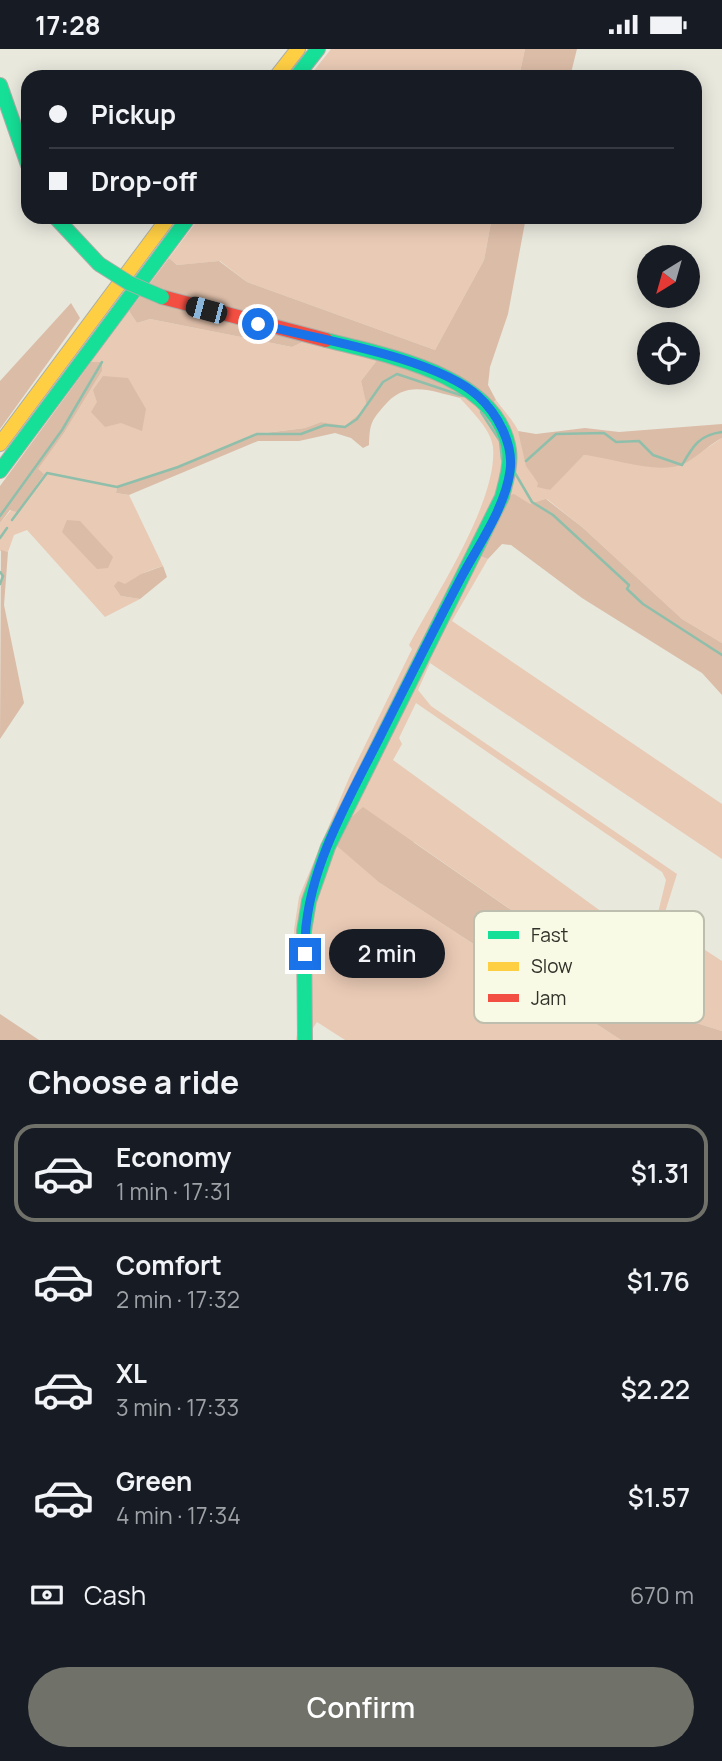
<!DOCTYPE html>
<meta charset="utf-8">
<style>
body{margin:0;font-family:Manrope,sans-serif;background:#20242c;color:#f1f3f6;height:100vh;display:flex;flex-direction:column;font-size:26px;white-space:nowrap}
*{box-sizing:border-box;margin:0}
p{font-size:23px;color:#9ea1a6}
.icon{flex:none;width:38px;height:38px;fill:none;stroke:currentColor;stroke-width:2;stroke-linecap:round;stroke-linejoin:round}
.map{position:relative;height:991px;overflow:hidden}
.drawer{display:flex;flex-direction:column;background:#171b24;flex:1}
.drawer>*{flex:none}
.hud{position:absolute;left:21px;top:21px;width:681px;height:154px;border-radius:21px;box-shadow:0 4px 18px #0003;display:grid;align-content:center;height:154px;padding:0 28px;background:#171b24}
.needle{width:46px;rotate:217deg}
.fabs{position:absolute;left:637px;top:196px;display:grid;gap:14px}
.fabs a{display:grid;place-items:center;width:63px;height:63px;border-radius:50%;background:#171b24;box-shadow:0 4px 18px #0003;font-size:35px}
.end{position:absolute;width:32px;height:32px;margin:-16px;border:9px solid #1a73e8;background:#fff;box-shadow:0 0 0 4px #fff}
.from{border-radius:50%}
.bubble{position:absolute;height:49px;border-radius:24px;background:#171b24;box-shadow:0 4px 18px #0003;font-size:23px;font-weight:600;line-height:49px;text-align:center}
.car{position:absolute;width:21px;height:42px;margin:-21px -10px;border-radius:9px;box-shadow:0 0 5px 2px #0007;background:linear-gradient(#222 24%,#8ab4d8 0 40%,#222 0 76%,#8ab4d8 0 86%,#222 0)}
.hud b{display:flex;align-items:center;gap:24px;height:66px;font-size:26px}
.hud b+b{border-top:2px solid #363941}
.hud i{width:18px;height:18px;background:#f1f3f6}
ul{padding:0;list-style:none}
li{display:flex;align-items:center;gap:21px;height:98px;margin:0 14px 10px;padding:0 14px;border:4px solid transparent;border-radius:21px}
li div{flex:1}
li b{display:block;font-size:26px}
li em{font-style:normal;font-weight:600}
li.current{border-color:#707168}
li>.icon{width:63px;height:63px;stroke-width:1.5}
h2{padding:0 28px;font-size:32px;line-height:84px}
.pay{display:flex;align-items:center;gap:18px;height:77px;padding:0 28px;font-size:26px}
.pay p{margin-inline-start:auto}
.button{display:flex;gap:14px;margin-top:auto;padding:14px 28px}
.button a{flex:1;height:80px;border-radius:42px;background:#707168;color:#fff;font-size:28px;font-weight:600;line-height:80px;text-align:center}
.status{display:flex;justify-content:space-between;align-items:center;height:49px;padding:0 35px;background:#171b24;direction:ltr}
.status svg{height:19px;fill:currentColor}
.map>svg:first-child{display:block}
</style>
<div class="status"><b>17:28</b><svg viewBox="0 0 49 12"><path d="M0 12V9h3v3zM5 12V6h3v6zM10 12V3h3v9zM15 12V0h3v12zM26 1h20v11H26zM47 4h2v5h-2z"/></svg></div>
<div class="map">
<svg width="722" height="991" viewBox="0 0 722 991">
<rect width="100%" height="100%" fill="#e8e8dd"/>
<!-- green -->
<g fill="#e9cab5" fill-rule="evenodd">
<path d="M331,0H525L519,28H309Z"/>
<path d="M200,168H492L484,211L435,301L247,233L220,212L177,216L169,209Z"/>
<path d="M129,262L137,274L150,270L292,298L311,289L381,306L361,332L367,357L345,378L321,373L305,379L256,385L178,418L117,438L116,444L129,446L163,517C145,523 128,528 121,547L140,550L105,568L27,481L14,486L8,503L0,502V474L43,424L37,421L64,384L102,322L91,313Z"/>
<path d="M462,335L488,358L496,351C503,361 515,373 519,384C527,410 523,424 549,441L584,406L682,416L722,389V594L682,570L582,478L547,450L480,507L488,510L452,572L722,755V810L430,614L418,641L431,657L677,825L662,873L722,912V982L690,972L550,888L414,793L380,834L621,991H345L317,973L305,991H296L299,972L294,881L299,848L349,729L412,600L409,596C435,547 498,452 493,398C491,380 471,362 460,349ZM416,654L662,823L666,831L658,864L647,879L646,891L633,889L602,863L393,711L402,695L399,689Z"/>
</g>
<!-- forest -->
<g fill="#dbbca7">
<path d="M525,0H577L570,28H519Z"/>
<path d="M492,168H526L508,265L490,318L488,336L496,351L488,358L461,336L460,349C431,342 406,330 384,357C370,373 370,376 369,396L363,399L351,389L335,384L299,392H258L129,446L116,444L117,438L178,418L257,385L305,379L321,373L345,377L367,358L361,332L381,306L311,289L292,298L150,270L137,274L129,262L169,209L177,216L219,212L247,233L435,301L484,211Z"/>
<path d="M71,254L80,269L0,380V332Z"/>
<path d="M91,313H102V322L64,384L38,420L44,425L17,463L10,461L0,474V437Z"/>
<path d="M103,327L128,329L146,360L142,382L121,374L105,378L91,363L97,353L93,341Z"/>
<path d="M722,375V389C710,395 691,413 681,416C654,425 613,409 584,406L550,441L537,438L538,434L526,417L518,382L536,385L585,379L619,383Z"/>
<path d="M514,445L530,455L546,450L582,478L682,570L722,594V646L702,624L582,549L511,496L502,495L488,510L480,507L502,448Z"/>
<path d="M67,471L80,472L113,508L108,519L97,520L62,483Z"/>
<path d="M1,501L8,503L4,556L24,654L0,690Z"/>
<path d="M163,517L167,528L140,550L121,547L114,537L118,532L125,535L141,525Z"/>
<path d="M363,758L550,888L690,972L722,982V991H621L380,834L337,797L346,773Z"/>
<path d="M0,965L39,991H0Z"/>
</g>
<g fill="none" stroke-linecap="round" stroke-linejoin="round">
<!-- stream -->
<g stroke="#8fbfab" stroke-width="2.5">
<path d="M481,363L500,392L502,410"/>
<path d="M526,412L556,385L604,384L616,393L639,392L653,406L682,416C693,397 699,386 722,383"/>
<path d="M515,424L532,453L553,466L629,536L627,540L643,555L722,606"/>
<path d="M0,467L62,381L102,313"/>
<path d="M12,471L47,424L117,438L178,418L257,385H301L325,376L345,378L357,370L383,333L397,325L463,347"/>
<path d="M0,489L7,479"/>
<path d="M0,523L3,527L0,535"/>
</g>
<!-- fast casing -->
<g stroke="#adaea5" stroke-width="16">
<g id="fast">
<path d="M296,28L318,0"/>
<path d="M0,36L28,116"/>
<path d="M55,168L99,215"/>
<path d="M0,422L189,168"/>
<path d="M305,991L304,882L309,852L328,798L502,448C506,432 511,417 509,401C498,326 385,306 326,291"/>
</g>
</g>
<!-- slow casing -->
<g stroke="#adaea5" stroke-width="16">
<g id="slow">
<path d="M276,28L298,0"/>
<path d="M0,395L169,168"/>
</g>
</g>
<!-- jam casing -->
<g stroke="#adaea5" stroke-width="16">
<path id="jam" d="M162,248L326,291"/>
</g>
<!-- fast -->
<use href="#fast" stroke="#16e098" stroke-width="14"/>
<!-- slow -->
<use href="#slow" stroke="#ffcf43" stroke-width="14"/>
<!-- jam -->
<use href="#jam" stroke="#f24e42" stroke-width="14"/>
<!-- fast-bridge casing -->
<g stroke="#adaea5" stroke-width="16" stroke-linecap="butt">
<path id="fast-bridge" d="M99,215L129,234L162,248"/>
</g>
<!-- fast-bridge -->
<use href="#fast-bridge" stroke="#16e098" stroke-width="14"/>
</g>
<g fill="none" stroke-linecap="round" stroke-linejoin="round">
<!-- route -->
<path stroke="#1a73e8" stroke-width="9" d="M258,275C316,290 435,308 478,347C497,364 514,395 510,422C505,459 479,495 462,527C434,580 407,634 380,688C347,754 302,829 305,905"/>
</g>
<!-- legend -->
<rect x="474" y="862" width="230" height="112" rx="10" fill="#f9fae5" stroke="#bdbead" stroke-width="2"/>
<rect x="488" y="882" width="31" height="8" fill="#16e098"/>
<rect x="488" y="913" width="31" height="9" fill="#ffcf43"/>
<rect x="488" y="945" width="31" height="8" fill="#f24e42"/>
<g font-size="19" fill="#303129">
<text x="531" y="893">Fast</text>
<text x="531" y="924">Slow</text>
<text x="531" y="956">Jam</text>
</g>
</svg>
<div class="fabs">
<a><svg class="needle" viewBox="-14 -14 28 28"><path d="M0-13l5 13h-10z" fill="#e53935"/><path d="M0 13l5-13h-10z" fill="#9ea1a6"/></svg></a>
<a><svg class="icon" aria-label="locate" viewBox="0 0 24 24"><circle cx="12" cy="12" r="6"/><path d="M12 2v4M12 18v4M2 12h4M18 12h4"/></svg></a>
</div>
<i class="end from" style="left:258px;top:275px"></i>
<i class="end" style="left:305px;top:905px"></i>
<div class="bubble" style="left:329px;top:880px;width:116px">2 min</div>
<i class="car" style="left:206px;top:261px;rotate:285deg"></i>
<div class="hud">
<b><i class="from"></i>Pickup</b>
<b><i></i>Drop-off</b>
</div>
</div>
<section class="drawer">
<h2>Choose a ride</h2>
<ul>
<li class="current"><svg class="icon" aria-label="car" viewBox="0 0 24 24"><path d="M5 17H2v-5l4-1 3-4h7l3 4 3 1v5h-3M9 17h6M6 11h13"/><circle cx="7" cy="17" r="2"/><circle cx="17" cy="17" r="2"/></svg><div><b>Economy</b><p>1 min · 17:31</p></div><em>$1.31</em></li>
<li><svg class="icon" aria-label="car" viewBox="0 0 24 24"><path d="M5 17H2v-5l4-1 3-4h7l3 4 3 1v5h-3M9 17h6M6 11h13"/><circle cx="7" cy="17" r="2"/><circle cx="17" cy="17" r="2"/></svg><div><b>Comfort</b><p>2 min · 17:32</p></div><em>$1.76</em></li>
<li><svg class="icon" aria-label="car" viewBox="0 0 24 24"><path d="M5 17H2v-5l4-1 3-4h7l3 4 3 1v5h-3M9 17h6M6 11h13"/><circle cx="7" cy="17" r="2"/><circle cx="17" cy="17" r="2"/></svg><div><b>XL</b><p>3 min · 17:33</p></div><em>$2.22</em></li>
<li><svg class="icon" aria-label="car" viewBox="0 0 24 24"><path d="M5 17H2v-5l4-1 3-4h7l3 4 3 1v5h-3M9 17h6M6 11h13"/><circle cx="7" cy="17" r="2"/><circle cx="17" cy="17" r="2"/></svg><div><b>Green</b><p>4 min · 17:34</p></div><em>$1.57</em></li>
</ul>
<div class="pay"><svg class="icon" aria-label="cash" viewBox="0 0 24 24"><path d="M3 7h18v10H3z"/><circle cx="12" cy="12" r="2"/></svg>Cash<p>670 m</p></div>
<div class="button"><a>Confirm</a></div>
</section>
